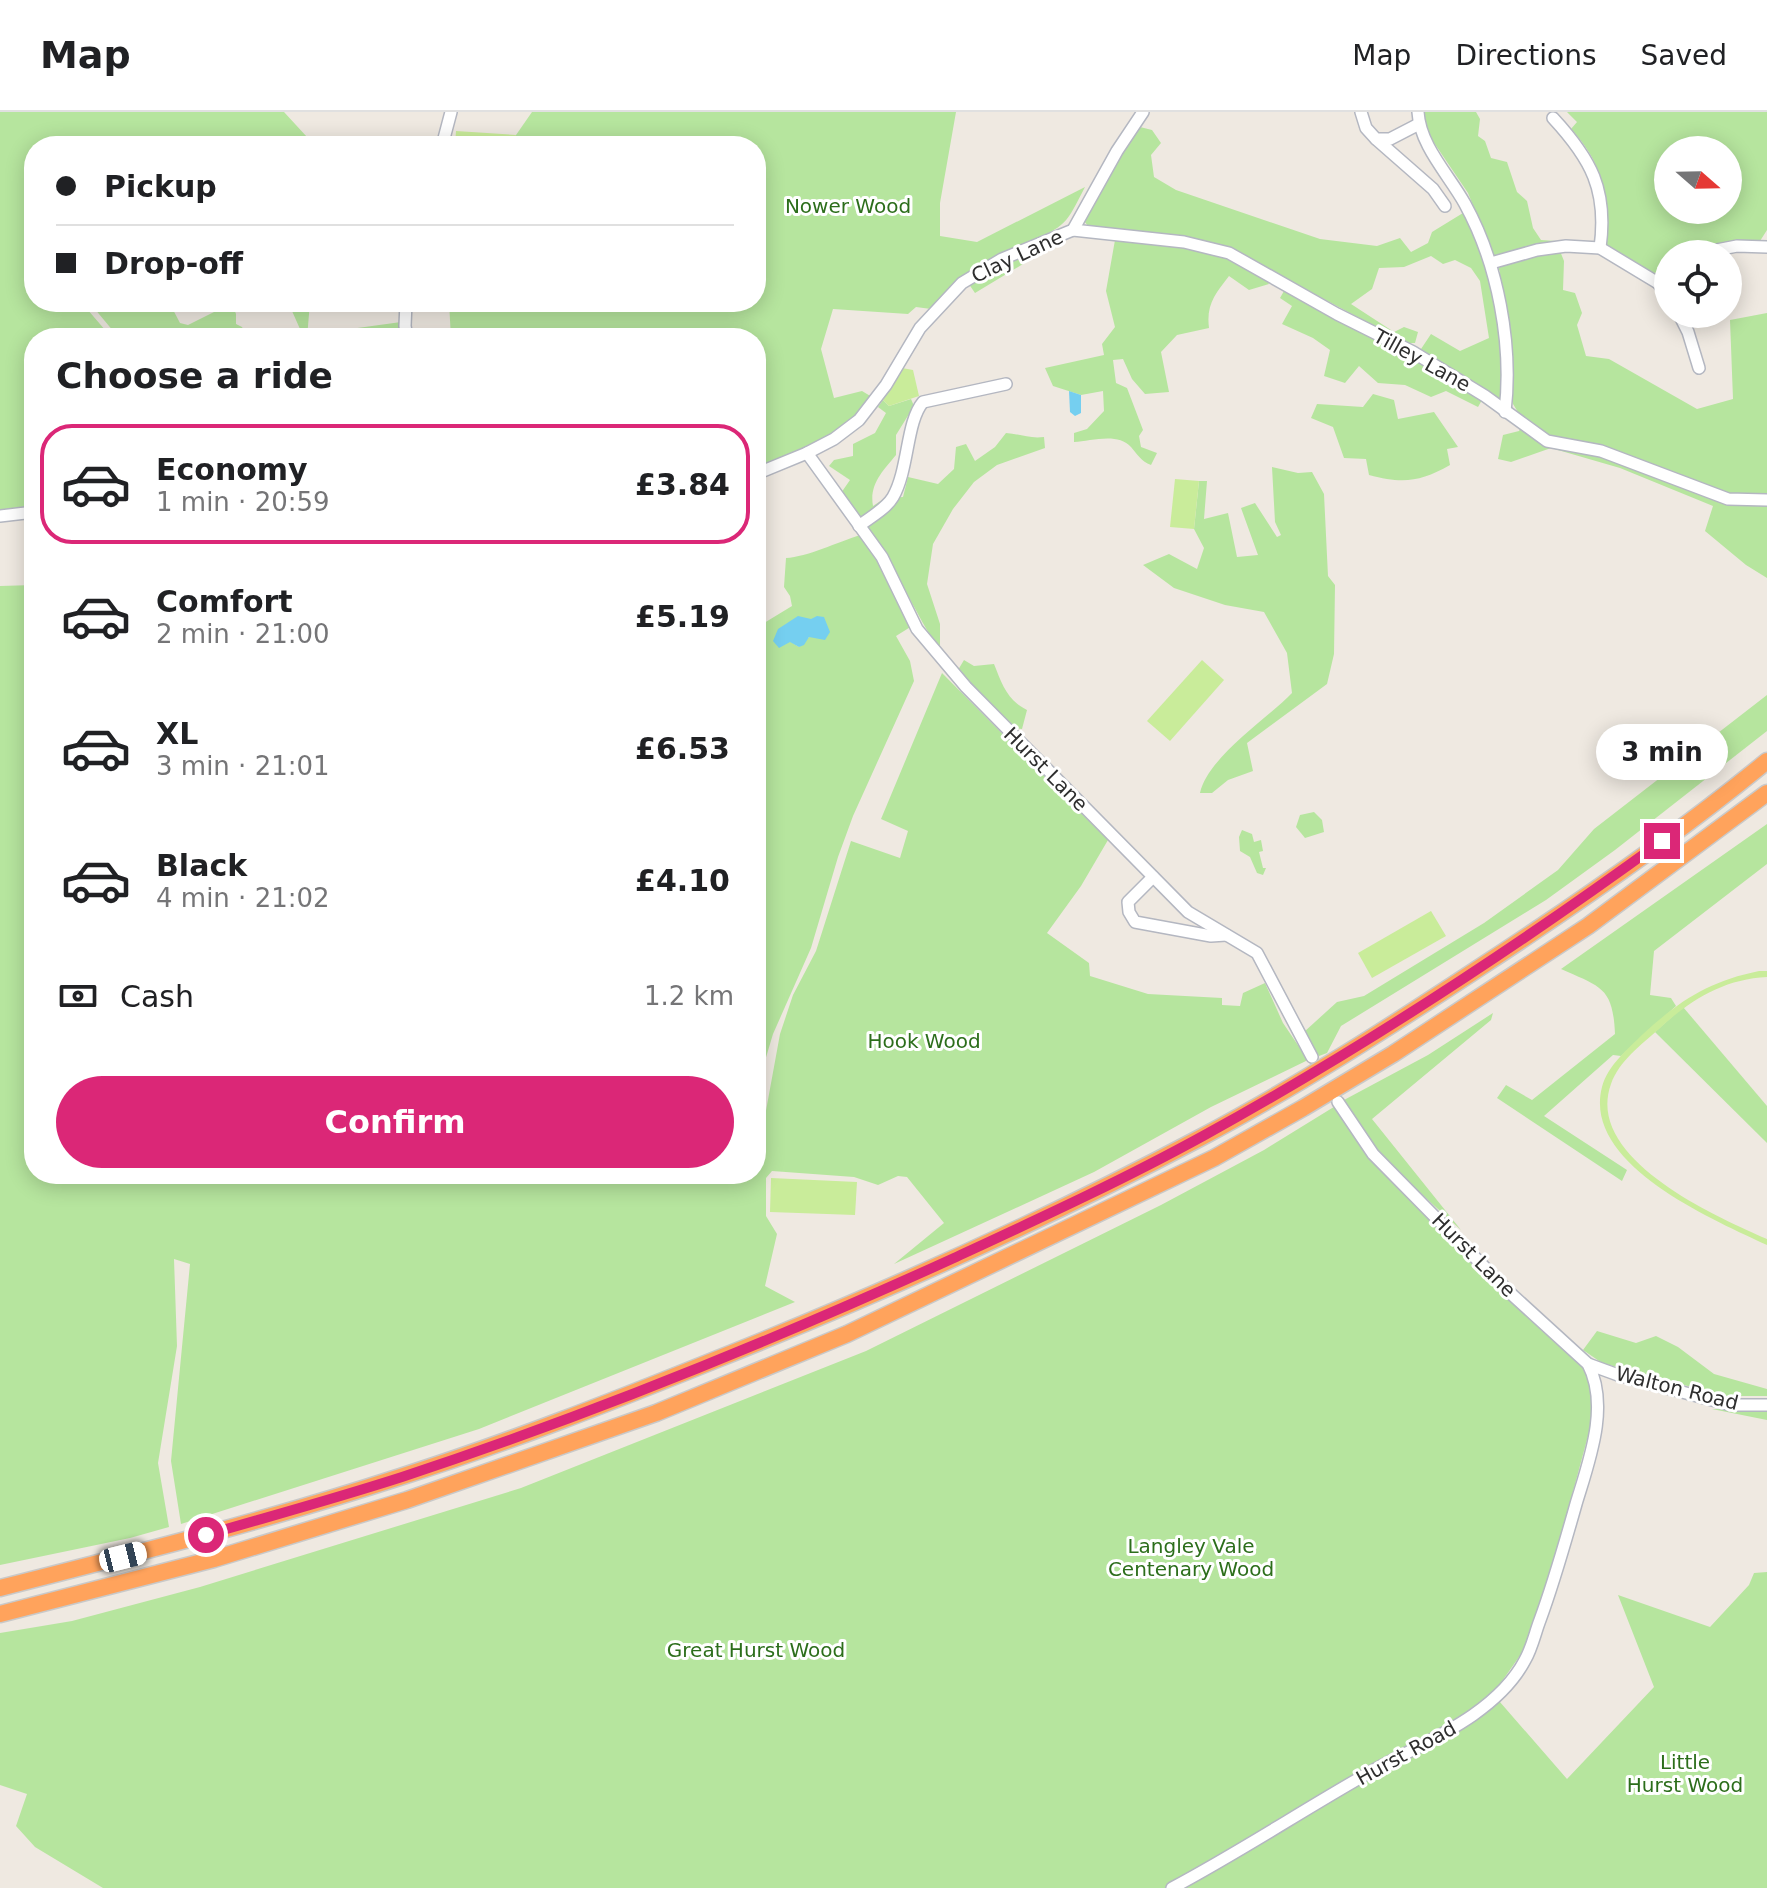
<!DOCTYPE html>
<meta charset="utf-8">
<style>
body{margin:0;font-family:"DejaVu Sans",sans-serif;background:#f6f6f6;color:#202124;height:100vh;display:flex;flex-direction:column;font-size:30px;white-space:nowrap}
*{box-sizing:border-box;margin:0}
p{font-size:26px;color:#757577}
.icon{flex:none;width:44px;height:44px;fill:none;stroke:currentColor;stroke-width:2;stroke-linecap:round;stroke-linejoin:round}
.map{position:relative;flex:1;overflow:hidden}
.side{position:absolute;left:24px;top:216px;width:742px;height:856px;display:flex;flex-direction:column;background:#fff;border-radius:32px;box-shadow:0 4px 20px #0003}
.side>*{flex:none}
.banner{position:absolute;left:24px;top:24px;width:742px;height:176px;border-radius:32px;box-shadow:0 4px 20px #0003;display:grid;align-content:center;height:176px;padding:0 32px;background:#fff}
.needle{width:52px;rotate:110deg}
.tools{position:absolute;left:1654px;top:24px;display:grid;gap:16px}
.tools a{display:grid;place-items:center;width:88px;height:88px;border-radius:50%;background:#fff;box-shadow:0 4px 20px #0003;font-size:40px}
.end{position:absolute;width:36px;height:36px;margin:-18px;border:10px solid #db2777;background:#fff;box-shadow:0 0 0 4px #fff}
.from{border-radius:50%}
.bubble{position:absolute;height:56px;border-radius:28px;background:#fff;box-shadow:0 4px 20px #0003;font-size:26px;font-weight:700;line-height:56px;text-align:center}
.car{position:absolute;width:24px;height:48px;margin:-24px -12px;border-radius:10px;box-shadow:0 0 6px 2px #0007;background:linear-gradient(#fff 24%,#345 0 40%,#fff 0 76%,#345 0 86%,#fff 0)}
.banner b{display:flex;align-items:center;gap:28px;height:76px;font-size:30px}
.banner b+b{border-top:2px solid #e0e0e0}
.banner i{width:20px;height:20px;background:#202124}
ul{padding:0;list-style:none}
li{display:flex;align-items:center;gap:24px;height:120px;margin:0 16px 12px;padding:0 16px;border:4px solid transparent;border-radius:32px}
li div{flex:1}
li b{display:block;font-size:30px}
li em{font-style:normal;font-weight:700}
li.current{border-color:#db2777}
li>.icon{width:72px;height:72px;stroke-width:1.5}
h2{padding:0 32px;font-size:36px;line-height:96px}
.pay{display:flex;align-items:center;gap:20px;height:88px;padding:0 32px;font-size:30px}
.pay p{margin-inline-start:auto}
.button{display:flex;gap:16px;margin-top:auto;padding:16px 32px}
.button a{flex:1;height:92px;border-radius:48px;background:#db2777;color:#fff;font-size:32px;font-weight:700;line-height:92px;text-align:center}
header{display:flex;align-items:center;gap:48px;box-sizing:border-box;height:112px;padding:0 40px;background:#fff;border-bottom:2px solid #e0e0e0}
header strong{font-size:38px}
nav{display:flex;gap:44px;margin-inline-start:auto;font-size:28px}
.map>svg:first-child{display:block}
</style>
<header>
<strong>Map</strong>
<nav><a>Map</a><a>Directions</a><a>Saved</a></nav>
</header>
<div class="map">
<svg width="1767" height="1776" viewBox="0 0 1767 1776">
<rect width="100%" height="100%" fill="#efe9e1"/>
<!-- green -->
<g fill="#b6e59e" fill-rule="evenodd">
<path d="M0,0H284L307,25L308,34H225L218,24L202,34L178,28L160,34H34V190H81L112,226H34V393L0,398Z"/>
<path d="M532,0H956L940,91V124L977,130L1085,75C1066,112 1066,115 1027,130L1028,149L975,181L964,165L931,197L916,195L908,202L833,197L821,237L834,286L862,279L872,285L851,309L801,340L756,357V226H451L449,190H756V34H514L516,23Z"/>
<path d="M1422,0H1476L1480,7L1478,24L1485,29L1491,46L1507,50L1517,80L1527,89L1533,116L1541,128L1556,129L1564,149L1563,178L1575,181L1582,201L1577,213L1586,244L1609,247L1697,297L1733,287L1730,208L1767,201V466L1746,453L1705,419L1713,394L1620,356L1551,336L1511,350L1498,347L1503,323L1519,319L1524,310L1513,292L1512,282L1497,289L1421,237L1431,222L1460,239L1489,226L1480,169L1471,156L1455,148L1443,152L1431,144L1404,155L1379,156L1372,177L1351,192L1394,220L1404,215L1418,220L1415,231H1406L1230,137L1196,127L1089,115L1084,109L1108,63L1140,15L1152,18L1161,31L1151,43L1154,65L1176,78L1320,127L1377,134L1400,126L1411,140L1428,131L1432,120L1463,101L1480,129L1497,166L1500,160L1468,81L1426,19Z"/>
<path d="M1567,0H1767V118L1760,129L1705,133L1683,142H1668V153L1660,160L1654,161L1607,135C1601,82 1611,61 1571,17L1577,10ZM1668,38H1728V98H1668Z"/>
<path d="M1115,128L1182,135L1223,145L1266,167L1269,172L1249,178L1229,164C1215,182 1206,193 1209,216L1177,223L1161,240L1169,280L1145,282L1132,267L1123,247L1113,248L1116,271L1127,276L1143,318L1139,324L1141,335L1157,341L1151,353C1141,349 1138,343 1131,335C1118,320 1091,329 1074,330V321L1087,317L1104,299L1103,279L1081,283L1053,274L1045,256L1104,243L1102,232L1115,215L1106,179Z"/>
<path d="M1284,179L1424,254L1482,288L1478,295L1446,279L1431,285L1405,273L1378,271L1359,254L1345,271L1324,264L1330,238L1313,226L1282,212L1292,194L1280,186Z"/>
<path d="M89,190H169L180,211L188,213L232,191L236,202V212L242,215L248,226H119Z"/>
<path d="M288,190H310L307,226H297L300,217Z"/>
<path d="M401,210L404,225L342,226L343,218Z"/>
<path d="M1373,282L1394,288L1398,307L1434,300L1458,335L1447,337L1450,353C1420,370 1403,372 1369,363L1366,347L1344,346L1333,315L1311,306L1317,292L1363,295Z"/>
<path d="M911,287L914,294L896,323V343C883,359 869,372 873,394L885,386L903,385L908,365L938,372L954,357L956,335L966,332L975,349L995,335L1006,321C1020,322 1030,327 1044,325L1045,336L997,353L974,370L953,397L933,432L927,472L940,512V536C928,522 922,509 913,493C893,454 870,413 841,381L850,368L829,354L834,348L853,344V332L875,321L886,301L878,295L883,288L889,294Z"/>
<path d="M1272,355L1298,361L1312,360L1324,382L1328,464L1335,473L1334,542L1327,572L1247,631L1253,659L1228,668L1212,681H1200C1208,645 1266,608 1292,581L1287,541L1264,500L1225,493L1174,476L1143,453L1169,442L1197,457L1204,436L1194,417L1199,369H1207L1204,407L1228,401L1237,445L1258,443L1241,396L1255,391L1277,425L1281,423L1275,410Z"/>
<path d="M860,423L880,451L912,514L896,524L910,549L914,569L853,704L838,745L811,836L773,922L761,962L756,997V516L792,494L790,484L784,475L786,446C807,445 838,430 860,423ZM824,505L815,524L809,525L799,535L791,530Z"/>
<path d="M34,473V1062H756V1014L763,1015L780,922L793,883L816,839L851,729L900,746L908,719L881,707L942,561L1108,728L1081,774L1047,821L1089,851L1090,864L1148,882L1222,886V893L1240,894L1243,881L1265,871L1283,911L1308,948L1211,995L1094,1060L894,1152L944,1111L907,1065L898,1064L878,1073L854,1065L772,1059L766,1066V1104L777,1122L765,1174L795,1190L479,1317L181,1412L171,1349L190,1152L174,1147L177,1234L158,1351L169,1415L130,1426L0,1453V474Z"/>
<path d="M964,548L974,554L994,552C1002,572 1007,588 1027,598L1022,617L1013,616L958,558Z"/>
<path d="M1767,583V619L1615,738L1546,788L1341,914L1327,941L1319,944L1304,920L1337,890L1364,884L1484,811L1558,758L1594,717Z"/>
<path d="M1314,700L1322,708L1324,720L1305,726L1296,715L1300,703Z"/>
<path d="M1767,712V752L1654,839L1650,883L1671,886L1676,894L1621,944L1613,943L1544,1004L1627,1058L1622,1069L1497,986L1506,973L1532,988L1615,922C1613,875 1601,875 1561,857Z"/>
<path d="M1242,718L1252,722L1254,730L1261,728L1263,739L1259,740L1263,756H1266L1263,763L1257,761L1250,745L1240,739L1239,725Z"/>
<path d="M1683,895L1767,994V1031L1655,920Z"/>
<path d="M1493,901L1491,908L1372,1007L1461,1118L1382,1046L1344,988L1428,943Z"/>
<path d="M1337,993L1362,1037L1460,1141L1587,1258L1595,1280L1592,1309L1546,1480L1526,1535L1493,1582L1567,1667L1654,1575L1618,1483L1710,1515L1749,1473L1754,1461L1767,1460V1776H103L35,1735L16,1714L27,1682L0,1673V1521L72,1509L200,1475L521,1376L866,1239L1161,1093L1264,1038Z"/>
<path d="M1597,1219L1636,1231L1656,1224L1678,1235L1714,1262L1767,1277V1284H1725L1602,1251L1583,1238Z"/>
<path d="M1712,1297H1767V1308Z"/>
</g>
<!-- pitch -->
<g fill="#c9ec9a">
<path d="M456,19L516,23L514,34H455Z"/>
<path d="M902,256L913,258L919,284L889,294L883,288Z"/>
<path d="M1175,367L1199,369L1194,417L1170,415Z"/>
<path d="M1202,548L1224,568L1170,629L1147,609Z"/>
<path d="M1431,799L1446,824L1372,866L1358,841Z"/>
<path d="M1759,859H1767V865C1724,867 1690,888 1659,917C1642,932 1619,949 1611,972C1584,1046 1714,1104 1767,1127V1133C1712,1107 1582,1052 1602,975C1608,953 1628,937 1643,922C1680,888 1710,869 1759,859Z"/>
<path d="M771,1066L857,1070L855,1103L770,1100Z"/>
</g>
<!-- water -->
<g fill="#75cff0">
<path d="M1069,279L1081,283V301L1075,304L1070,300Z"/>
<path d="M798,504L811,507L817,504L824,505L830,520L825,528L809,525L804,533L799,535L790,530L779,536L773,529L778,517Z"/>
</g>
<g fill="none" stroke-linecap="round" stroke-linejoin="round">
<!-- minor casing -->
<g stroke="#b4b7c1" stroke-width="14">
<g id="minor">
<path d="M1361,0L1366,16L1376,27H1390L1419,12"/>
<path d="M1418,0C1420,34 1449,63 1465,92C1498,152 1513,233 1505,300"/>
<path d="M1553,6C1591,47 1608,78 1600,136"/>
<path d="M1376,27L1433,77L1445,94"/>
<path d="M442,34L451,0"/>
<path d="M1073,118L1184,130L1229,141L1337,202L1413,240L1485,284L1547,329L1601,339L1728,387L1767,388"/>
<path d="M1696,142L1737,134L1767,135"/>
<path d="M1491,151L1537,138L1566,134L1600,136L1658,171L1668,185"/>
<path d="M1658,171L1668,161"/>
<path d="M406,190L405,214L407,226"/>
<path d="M1679,202L1688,220L1699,256"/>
<path d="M807,341L882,445L917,517L966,575L1188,800L1257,841L1312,945"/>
<path d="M756,362L807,341L834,327L859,308L886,273L920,216L962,171L1002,147L1073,118L1117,39L1143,0"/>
<path d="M0,404L34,400"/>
<path d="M859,414C869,406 886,397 893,385C909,357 906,310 923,290L1006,272"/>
<path d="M1153,765L1128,790L1129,800L1135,810L1211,824L1226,823"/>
<path d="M1588,1252L1618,1263L1731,1293H1767"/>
<path d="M1172,1776C1238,1741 1300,1700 1365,1663C1419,1632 1495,1605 1525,1548C1532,1536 1535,1521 1540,1508C1554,1470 1565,1431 1576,1392C1589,1349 1610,1294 1588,1252L1508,1179L1373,1042L1338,990"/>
</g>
</g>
<!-- highway casing -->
<g stroke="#c9c9c9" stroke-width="19">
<g id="highway">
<path d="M0,1476C134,1442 268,1408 400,1365C507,1331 611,1290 715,1248C880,1182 1043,1109 1200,1026C1296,975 1388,916 1479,856C1577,792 1676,724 1767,649"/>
<path d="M0,1502L214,1447L407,1388L656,1301L847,1222L1214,1046L1303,996L1393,942L1588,814L1767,681"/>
</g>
</g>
<!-- minor -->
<use href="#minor" stroke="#fff" stroke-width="11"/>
<!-- highway -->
<use href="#highway" stroke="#ffa35c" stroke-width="16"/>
</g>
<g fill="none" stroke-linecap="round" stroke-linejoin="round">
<!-- route -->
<path stroke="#db2777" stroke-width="10" d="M206,1423C271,1404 337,1386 402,1365C590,1303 774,1228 954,1146C1038,1107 1123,1068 1203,1024C1363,936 1515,836 1662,729"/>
</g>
<g text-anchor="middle" stroke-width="6" stroke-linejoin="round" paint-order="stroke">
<!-- park labels -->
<g font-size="20" fill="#2c6e1b" stroke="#fff">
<text x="848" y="101">Nower Wood</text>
<text x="924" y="936">Hook Wood</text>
<text x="1191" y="1441">Langley Vale<tspan x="1191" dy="23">Centenary Wood</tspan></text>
<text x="756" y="1545">Great Hurst Wood</text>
<text x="1685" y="1657">Little<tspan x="1685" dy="23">Hurst Wood</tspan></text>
</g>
<!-- street labels -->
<g font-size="20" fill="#2e2e2e" stroke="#fff">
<text transform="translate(1017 144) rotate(-25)" y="7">Clay Lane</text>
<text transform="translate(1422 248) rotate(29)" y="7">Tilley Lane</text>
<text transform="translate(1046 657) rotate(45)" y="7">Hurst Lane</text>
<text transform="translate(1474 1143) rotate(45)" y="7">Hurst Lane</text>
<text transform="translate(1677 1276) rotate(14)" y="7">Walton Road</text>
<text transform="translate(1406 1641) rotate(-29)" y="7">Hurst Road</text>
</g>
</g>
</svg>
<div class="tools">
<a><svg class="needle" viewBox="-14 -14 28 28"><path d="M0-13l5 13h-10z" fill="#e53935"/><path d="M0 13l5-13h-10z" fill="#757577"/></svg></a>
<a><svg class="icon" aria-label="locate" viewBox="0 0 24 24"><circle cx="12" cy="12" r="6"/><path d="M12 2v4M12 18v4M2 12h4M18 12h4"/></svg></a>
</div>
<i class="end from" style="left:206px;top:1423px"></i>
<i class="end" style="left:1662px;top:729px"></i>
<div class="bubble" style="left:1596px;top:612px;width:132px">3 min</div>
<i class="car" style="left:123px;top:1445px;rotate:76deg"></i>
<div class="banner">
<b><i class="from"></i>Pickup</b>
<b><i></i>Drop-off</b>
</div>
<section class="side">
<h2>Choose a ride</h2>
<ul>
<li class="current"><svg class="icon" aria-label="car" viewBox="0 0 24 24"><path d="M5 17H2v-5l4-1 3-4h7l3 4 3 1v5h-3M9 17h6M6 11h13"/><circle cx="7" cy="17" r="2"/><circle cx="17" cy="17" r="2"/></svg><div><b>Economy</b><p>1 min · 20:59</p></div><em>£3.84</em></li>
<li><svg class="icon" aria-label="car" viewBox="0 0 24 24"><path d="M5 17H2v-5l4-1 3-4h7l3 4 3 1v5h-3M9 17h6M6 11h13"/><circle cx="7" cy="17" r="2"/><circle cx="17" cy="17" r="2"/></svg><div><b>Comfort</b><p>2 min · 21:00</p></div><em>£5.19</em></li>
<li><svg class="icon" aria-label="car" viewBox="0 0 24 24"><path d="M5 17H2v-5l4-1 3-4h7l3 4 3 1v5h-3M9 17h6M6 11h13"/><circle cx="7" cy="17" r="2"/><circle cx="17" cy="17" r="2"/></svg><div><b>XL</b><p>3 min · 21:01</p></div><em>£6.53</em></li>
<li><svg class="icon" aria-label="car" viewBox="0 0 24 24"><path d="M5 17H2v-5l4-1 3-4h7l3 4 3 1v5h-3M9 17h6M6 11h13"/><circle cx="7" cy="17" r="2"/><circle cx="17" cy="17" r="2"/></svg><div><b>Black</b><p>4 min · 21:02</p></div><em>£4.10</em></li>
</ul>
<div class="pay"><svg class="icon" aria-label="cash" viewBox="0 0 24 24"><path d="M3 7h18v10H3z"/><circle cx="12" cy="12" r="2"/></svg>Cash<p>1.2 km</p></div>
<div class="button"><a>Confirm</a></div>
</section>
</div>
